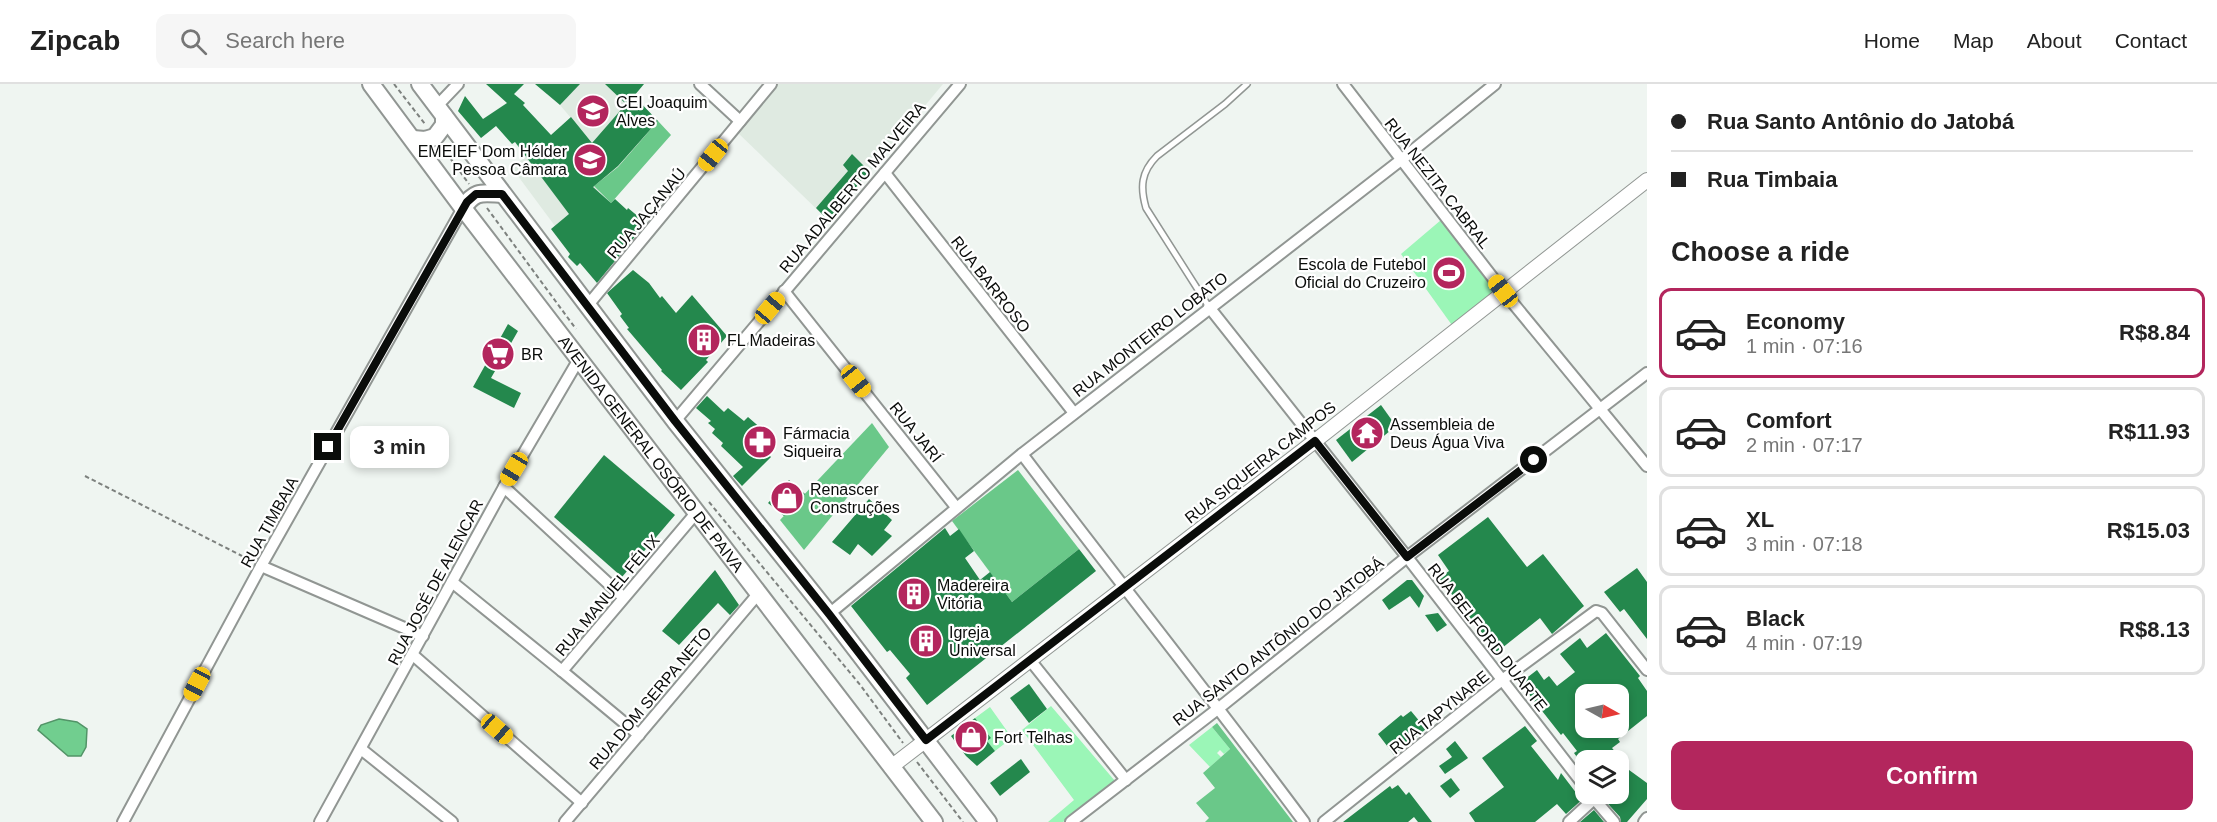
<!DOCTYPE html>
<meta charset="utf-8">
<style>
body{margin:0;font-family:Helvetica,sans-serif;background:#f6f6f6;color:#222;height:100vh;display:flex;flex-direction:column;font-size:22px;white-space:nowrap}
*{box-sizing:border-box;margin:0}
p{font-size:20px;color:#767676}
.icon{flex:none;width:33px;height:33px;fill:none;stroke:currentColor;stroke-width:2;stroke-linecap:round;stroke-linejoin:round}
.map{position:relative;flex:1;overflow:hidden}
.details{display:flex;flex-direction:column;background:#fff;width:570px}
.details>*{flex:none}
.top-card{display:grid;align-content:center;height:132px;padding:0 24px;background:#fff}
.needle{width:39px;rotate:98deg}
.fabs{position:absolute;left:1575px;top:600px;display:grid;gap:12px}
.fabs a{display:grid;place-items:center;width:54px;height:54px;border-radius:12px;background:#fff;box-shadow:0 3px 9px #0003;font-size:30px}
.end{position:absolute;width:27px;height:27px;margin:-14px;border:8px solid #0a0c0a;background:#fff;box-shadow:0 0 0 3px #fff}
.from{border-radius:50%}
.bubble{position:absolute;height:42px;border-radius:12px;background:#fff;box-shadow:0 3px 9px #0003;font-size:20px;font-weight:700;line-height:42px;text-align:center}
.car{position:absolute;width:18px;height:36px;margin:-18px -9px;border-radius:8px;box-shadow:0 0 4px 2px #0007;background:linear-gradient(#f5c518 24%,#345 0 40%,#f5c518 0 76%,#345 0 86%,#f5c518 0)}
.top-card b{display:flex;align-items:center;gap:21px;height:57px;font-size:22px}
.top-card b+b{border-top:2px solid #e0e0e0}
.top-card i{width:15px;height:15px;background:#222}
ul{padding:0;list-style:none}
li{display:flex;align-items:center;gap:18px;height:90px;margin:0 12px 9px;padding:0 12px;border:3px solid #e0e0e0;border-radius:12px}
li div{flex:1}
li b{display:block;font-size:22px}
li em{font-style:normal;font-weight:700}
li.active{border-color:#b3265d}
li>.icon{width:54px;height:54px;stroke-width:1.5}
h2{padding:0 24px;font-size:27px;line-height:72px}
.cta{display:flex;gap:12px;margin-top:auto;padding:12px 24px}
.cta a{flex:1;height:69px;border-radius:12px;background:#b3265d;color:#fff;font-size:24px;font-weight:700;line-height:69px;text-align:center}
header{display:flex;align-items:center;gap:36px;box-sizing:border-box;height:84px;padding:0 30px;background:#fff;border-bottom:2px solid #e0e0e0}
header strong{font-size:28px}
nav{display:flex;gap:33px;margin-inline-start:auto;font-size:21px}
.search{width:420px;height:54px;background:#f6f6f6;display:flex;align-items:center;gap:15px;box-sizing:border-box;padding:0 21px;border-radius:12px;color:#767676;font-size:22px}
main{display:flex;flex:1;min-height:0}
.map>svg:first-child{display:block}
</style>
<header>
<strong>Zipcab</strong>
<div class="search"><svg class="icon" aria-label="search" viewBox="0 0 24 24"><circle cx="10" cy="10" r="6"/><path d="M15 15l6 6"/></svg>Search here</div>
<nav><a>Home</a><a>Map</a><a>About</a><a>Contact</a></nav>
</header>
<main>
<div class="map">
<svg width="1647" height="738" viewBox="0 0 1647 738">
<rect width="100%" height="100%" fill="#eff5f1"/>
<!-- built -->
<g fill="#dfeae1">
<path d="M580,0H644L634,12L671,51L555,142L512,84L571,34L560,21Z"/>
<path d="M778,0H943L829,137L737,48Z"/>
</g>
<!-- green -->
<g fill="#9bf6b7">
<path d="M1441,136L1497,207L1454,244L1401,170Z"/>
<path d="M1051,622L1115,697L1063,738H1048L1074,716L1022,646Z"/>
<path d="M990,623L1012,654L995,667L987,657L991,654L975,634Z"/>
<path d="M1212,643L1230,665L1224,670L1220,666L1217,669L1221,673L1210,683L1189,661Z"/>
</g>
<!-- forest -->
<g fill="#6ac889">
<path d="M658,37L671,51L611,119L594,102L618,83Z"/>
<path d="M872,339L889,363L804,466L780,436Z"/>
<path d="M1018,386L1079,465L1012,518L952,437Z"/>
<path d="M1217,639L1293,738H1205L1209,734L1196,719L1215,704L1203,689L1230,665L1212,643Z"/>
</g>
<!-- water -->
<path fill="#71ce8f" stroke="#529467" stroke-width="1.5" d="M59,635L77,638L87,645L86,663L81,672H68L38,646L41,641Z"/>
<!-- building -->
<g fill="#24884d" fill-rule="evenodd">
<path d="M486,0H524L514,10L525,19L523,21L551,51L571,33L592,59L626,20L605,0H644L634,12L658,37L618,82L593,103L611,119L615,115L627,126L628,124L646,139L597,199L580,179L577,182L568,173L570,170L551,145L569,130L515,58L512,60L496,42L481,54L458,27L465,12L483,35L507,19Z"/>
<path d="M535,0H580L560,21Z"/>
<path d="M852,70L869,87L829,137L816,124L848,87L843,81Z"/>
<path d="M633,186L649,199L660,214L662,212L676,229L692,211L727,252L706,276L708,278L681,306L661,287L662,286L627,245L629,244L620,232L622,230L607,209Z"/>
<path d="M508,240L518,247L491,294L521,309L514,324L473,303Z"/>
<path d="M707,312L724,328L728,324L744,337L748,333L763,346L765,343L775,351L762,364L771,373L742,402L733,392L743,383L721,362L723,359L712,349L715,345L708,339L711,337L696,324Z"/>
<path d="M1381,321L1396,342L1352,378L1336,356Z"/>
<path d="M604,371L675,431L622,493L554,433Z"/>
<path d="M789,396L805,410L784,432L768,419Z"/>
<path d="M869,415L892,436L884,446L892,452L872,472L858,460L850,471L832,458Z"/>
<path d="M1488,433L1527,483L1543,470L1584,522L1552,550L1540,534L1497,568L1439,494L1449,487L1438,471Z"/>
<path d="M945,444L950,452L959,445L974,467L965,474L980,496L990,488L1012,518L1079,465L1096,487L927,621L906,594L910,590L890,566L887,568L851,522Z"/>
<path d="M1637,484L1647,498V555L1624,525L1620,528L1604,508Z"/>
<path d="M715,486L739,521L730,531L718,519L679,561L662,547Z"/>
<path d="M1407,496H1412L1424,512L1419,524L1410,512L1389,526L1382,516Z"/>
<path d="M1438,529L1447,541L1437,548L1425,531Z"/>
<path d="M1606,549L1640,592L1638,594L1647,607V632L1618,655L1620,658L1612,664L1618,671L1610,676H1586L1582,680L1574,669L1577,667L1563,649L1561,651L1520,599L1537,586L1544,596L1549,592L1557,602L1575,588L1560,570L1580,554L1587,564ZM1586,610H1618V644H1586Z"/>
<path d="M1029,600L1047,625L1029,639L1010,614Z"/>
<path d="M1411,627L1426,645L1394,671L1378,650L1401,631L1403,633Z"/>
<path d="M975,634L991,654L987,657L995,667L977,682L966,672L951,652Z"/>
<path d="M1525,642L1537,657L1531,662L1558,696L1561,689L1577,710H1581L1584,714L1566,730L1557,720L1535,738H1475L1469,729L1504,703L1482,674Z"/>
<path d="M1455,657L1468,674L1445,690L1439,682L1452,673L1446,665Z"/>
<path d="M1021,675L1030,688L1000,712L990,699Z"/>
<path d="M1618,678L1647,699V715L1627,738H1621L1620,733L1599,710H1618Z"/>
<path d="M1451,694L1460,706L1450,714L1440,702Z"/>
<path d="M1398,701L1406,711L1409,708L1432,738H1418L1414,733L1408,738H1343L1390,702L1392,705Z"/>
<path d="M1594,726L1604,738H1580Z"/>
</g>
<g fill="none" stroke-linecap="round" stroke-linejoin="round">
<!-- service casing -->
<g stroke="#919693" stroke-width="8">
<path id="service" d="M1209,223L1146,124C1140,103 1141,88 1157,72L1225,20L1247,0"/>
</g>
<!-- minor casing -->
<g stroke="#919693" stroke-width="14">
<g id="minor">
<path d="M700,0L740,37"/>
<path d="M1343,0L1503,207L1647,382"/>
<path d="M437,22L458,0"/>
<path d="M885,89L1074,329"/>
<path d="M784,207L956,423"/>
<path d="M588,221L771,0"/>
<path d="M1209,223L1407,473L1586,704"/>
<path d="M675,337L960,0"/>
<path d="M1022,370C1115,493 1212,614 1304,738"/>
<path d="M504,403L623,513"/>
<path d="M261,482L423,552"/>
<path d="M452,498L562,587L696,429"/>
<path d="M829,530L1022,370L1401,76L1495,0"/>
<path d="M413,571L582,719"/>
<path d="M1030,576L1126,696"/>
<path d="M562,587L639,651"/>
<path d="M361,665L452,738"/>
<path d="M1590,710L1614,738"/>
<path d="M123,738L261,482L463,124"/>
<path d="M320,738L504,403L579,275"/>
<path d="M565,738L758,510"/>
<path d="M1071,738L1219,624L1407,473L1647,289"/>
<path d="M1324,738L1502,596L1596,527L1602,529L1647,586"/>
<path d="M1569,738L1594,715"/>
<path d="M1644,738L1647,734"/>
</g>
</g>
<!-- tertiary casing -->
<g stroke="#919693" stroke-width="16">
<path id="tertiary" d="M891,683L1315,357L1647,96"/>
</g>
<!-- primary casing -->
<g stroke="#919693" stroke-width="20">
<g id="primary">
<path id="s1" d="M371,0L463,124L934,738"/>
<path d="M420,0L675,337L829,530L988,738"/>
<path d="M413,55L425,56L435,53L444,41V32"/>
<path d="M463,124C475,106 482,109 502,110"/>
</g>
</g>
<!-- path -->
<g stroke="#7d817e" stroke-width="2" stroke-dasharray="4.5 3" stroke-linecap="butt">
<path d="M394,0L425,40"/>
<path d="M442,63L469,100"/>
<path d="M487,124L576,245"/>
<path d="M85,392L250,476"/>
<path d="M709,418L861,602L903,659"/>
<path d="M917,678L963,738"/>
</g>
<!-- service -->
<use href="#service" stroke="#fff" stroke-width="5"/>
<!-- minor -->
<use href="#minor" stroke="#fff" stroke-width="10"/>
<!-- tertiary -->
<use href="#tertiary" stroke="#fff" stroke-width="14"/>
<!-- primary -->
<use href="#primary" stroke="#fff" stroke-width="16"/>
</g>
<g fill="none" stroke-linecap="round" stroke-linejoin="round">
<!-- route -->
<path stroke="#0a0c0a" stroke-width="8" d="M328,363L467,118L476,110H502L675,337L829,530L926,656L1315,357L1407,473L1534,376"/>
</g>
<!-- icons -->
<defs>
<g id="school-disc" transform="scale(1.725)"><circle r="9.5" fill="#b3265d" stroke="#fff"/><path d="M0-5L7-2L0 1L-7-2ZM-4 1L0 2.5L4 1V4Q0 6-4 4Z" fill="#fff"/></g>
<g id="stadium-disc" transform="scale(1.725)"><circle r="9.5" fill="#b3265d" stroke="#fff"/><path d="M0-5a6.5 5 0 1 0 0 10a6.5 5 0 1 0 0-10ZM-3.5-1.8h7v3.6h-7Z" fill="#fff"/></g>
<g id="building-disc" transform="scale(1.725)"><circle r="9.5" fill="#b3265d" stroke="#fff"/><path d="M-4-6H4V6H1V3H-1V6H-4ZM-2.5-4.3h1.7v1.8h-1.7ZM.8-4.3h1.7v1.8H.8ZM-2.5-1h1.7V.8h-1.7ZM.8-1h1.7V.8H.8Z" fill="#fff"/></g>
<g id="supermarket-disc" transform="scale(1.725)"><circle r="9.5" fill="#b3265d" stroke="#fff"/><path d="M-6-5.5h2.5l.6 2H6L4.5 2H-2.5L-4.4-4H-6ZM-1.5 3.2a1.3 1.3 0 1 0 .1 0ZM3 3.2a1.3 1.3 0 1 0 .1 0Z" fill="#fff"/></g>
<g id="temple-disc" transform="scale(1.725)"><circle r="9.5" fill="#b3265d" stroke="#fff"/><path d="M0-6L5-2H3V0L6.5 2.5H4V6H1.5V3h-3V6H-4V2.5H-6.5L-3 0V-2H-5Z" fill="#fff"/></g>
<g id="pharmacy-disc" transform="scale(1.725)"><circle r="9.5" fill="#b3265d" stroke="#fff"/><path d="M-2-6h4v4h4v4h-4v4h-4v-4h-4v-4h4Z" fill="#fff"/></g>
<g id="shop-disc" transform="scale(1.725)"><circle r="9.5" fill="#b3265d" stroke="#fff"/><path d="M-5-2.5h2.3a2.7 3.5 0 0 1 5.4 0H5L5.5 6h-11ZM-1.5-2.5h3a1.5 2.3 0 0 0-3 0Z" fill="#fff"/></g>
</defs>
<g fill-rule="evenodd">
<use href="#school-disc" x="593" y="27"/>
<use href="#school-disc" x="590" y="76"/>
<use href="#stadium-disc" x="1449" y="189"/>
<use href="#building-disc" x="704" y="256"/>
<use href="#supermarket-disc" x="498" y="270"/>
<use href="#temple-disc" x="1367" y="349"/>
<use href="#pharmacy-disc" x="760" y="358"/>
<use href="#shop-disc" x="787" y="414"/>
<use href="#building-disc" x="914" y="510"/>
<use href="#building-disc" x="926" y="557"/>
<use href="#shop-disc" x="971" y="653"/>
</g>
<g text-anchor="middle" stroke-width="4.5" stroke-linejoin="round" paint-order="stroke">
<!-- poi labels -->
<g font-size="16" fill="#0a0c0a" stroke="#fff" text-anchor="start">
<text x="616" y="24">CEI Joaquim<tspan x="616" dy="18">Alves</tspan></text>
<text x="567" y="73" text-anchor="end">EMEIEF Dom Hélder<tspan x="567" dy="18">Pessoa Câmara</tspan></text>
<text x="1426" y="186" text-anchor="end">Escola de Futebol<tspan x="1426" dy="18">Oficial do Cruzeiro</tspan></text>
<text x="727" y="262">FL Madeiras</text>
<text x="521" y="276">BR</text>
<text x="1390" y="346">Assembleia de<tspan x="1390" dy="18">Deus Água Viva</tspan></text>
<text x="783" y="355">Fármacia<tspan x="783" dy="18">Siqueira</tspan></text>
<text x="810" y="411">Renascer<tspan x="810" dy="18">Construções</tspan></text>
<text x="937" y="507">Madereira<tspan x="937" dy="18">Vitória</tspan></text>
<text x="949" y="554">Igreja<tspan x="949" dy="18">Universal</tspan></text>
<text x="994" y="659">Fort Telhas</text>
</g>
<!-- street labels -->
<g font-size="16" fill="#0a0c0a" stroke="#fff">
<text transform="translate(1438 99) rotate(52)" y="6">RUA NEZITA CABRAL</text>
<text transform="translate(852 103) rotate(-50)" y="6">RUA ADALBERTO MALVEIRA</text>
<text transform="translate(646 129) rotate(-50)" y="6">RUA JAÇANAÚ</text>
<text transform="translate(991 200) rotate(52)" y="6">RUA BARROSO</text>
<text transform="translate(1150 250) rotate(-38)" y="6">RUA MONTEIRO LOBATO</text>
<text transform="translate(916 348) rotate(51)" y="6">RUA JARÍ</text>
<text dy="6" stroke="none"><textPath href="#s1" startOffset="464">AVENIDA GENERAL OSÓRIO DE PAIVA</textPath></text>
<text transform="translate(1260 378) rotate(-38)" y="6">RUA SIQUEIRA CAMPOS</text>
<text transform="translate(269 438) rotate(-61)" y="6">RUA TIMBAIA</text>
<text transform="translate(435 498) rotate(-62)" y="6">RUA JOSÉ DE ALENCAR</text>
<text transform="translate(607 511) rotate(-50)" y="6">RUA MANUEL FÉLIX</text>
<text transform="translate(1488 553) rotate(52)" y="6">RUA BELFORD DUARTE</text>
<text transform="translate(1278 557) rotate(-38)" y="6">RUA SANTO ANTÔNIO DO JATOBÁ</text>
<text transform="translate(650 614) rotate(-50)" y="6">RUA DOM SERPA NETO</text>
<text transform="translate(1439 628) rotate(-39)" y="6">RUA TAPYNARE</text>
</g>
</g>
</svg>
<div class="fabs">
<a><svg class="needle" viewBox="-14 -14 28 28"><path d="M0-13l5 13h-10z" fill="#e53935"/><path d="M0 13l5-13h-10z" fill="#767676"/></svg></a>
<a><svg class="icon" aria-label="layers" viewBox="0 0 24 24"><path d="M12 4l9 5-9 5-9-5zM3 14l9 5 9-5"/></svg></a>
</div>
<i class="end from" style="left:1534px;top:376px"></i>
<i class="end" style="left:328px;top:363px"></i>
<div class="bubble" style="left:350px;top:342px;width:99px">3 min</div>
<i class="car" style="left:713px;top:71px;rotate:219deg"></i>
<i class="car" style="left:1503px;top:207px;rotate:322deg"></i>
<i class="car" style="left:770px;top:224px;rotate:40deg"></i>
<i class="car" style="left:856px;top:297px;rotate:141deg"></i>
<i class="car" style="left:514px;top:385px;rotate:211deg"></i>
<i class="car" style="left:197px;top:600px;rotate:208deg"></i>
<i class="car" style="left:497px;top:645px;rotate:131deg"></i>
</div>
<section class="details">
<div class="top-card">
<b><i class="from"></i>Rua Santo Antônio do Jatobá</b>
<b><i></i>Rua Timbaia</b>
</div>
<h2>Choose a ride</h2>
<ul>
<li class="active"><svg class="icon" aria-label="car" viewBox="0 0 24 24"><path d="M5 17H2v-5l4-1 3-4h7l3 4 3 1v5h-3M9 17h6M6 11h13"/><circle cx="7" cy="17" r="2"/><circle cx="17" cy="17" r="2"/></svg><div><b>Economy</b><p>1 min · 07:16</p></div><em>R$8.84</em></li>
<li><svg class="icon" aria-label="car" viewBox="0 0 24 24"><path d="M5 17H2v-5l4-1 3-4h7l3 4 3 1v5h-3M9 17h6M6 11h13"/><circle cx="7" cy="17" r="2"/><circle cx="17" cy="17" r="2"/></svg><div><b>Comfort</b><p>2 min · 07:17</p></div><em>R$11.93</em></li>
<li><svg class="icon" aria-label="car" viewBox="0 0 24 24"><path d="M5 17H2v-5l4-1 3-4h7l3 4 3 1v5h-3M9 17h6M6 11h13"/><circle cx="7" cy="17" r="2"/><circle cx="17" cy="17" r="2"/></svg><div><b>XL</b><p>3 min · 07:18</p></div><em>R$15.03</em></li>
<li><svg class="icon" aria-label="car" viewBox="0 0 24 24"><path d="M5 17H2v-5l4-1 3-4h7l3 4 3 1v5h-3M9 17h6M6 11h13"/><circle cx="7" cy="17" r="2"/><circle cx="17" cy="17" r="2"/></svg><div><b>Black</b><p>4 min · 07:19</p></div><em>R$8.13</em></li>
</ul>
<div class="cta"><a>Confirm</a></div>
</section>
</main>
